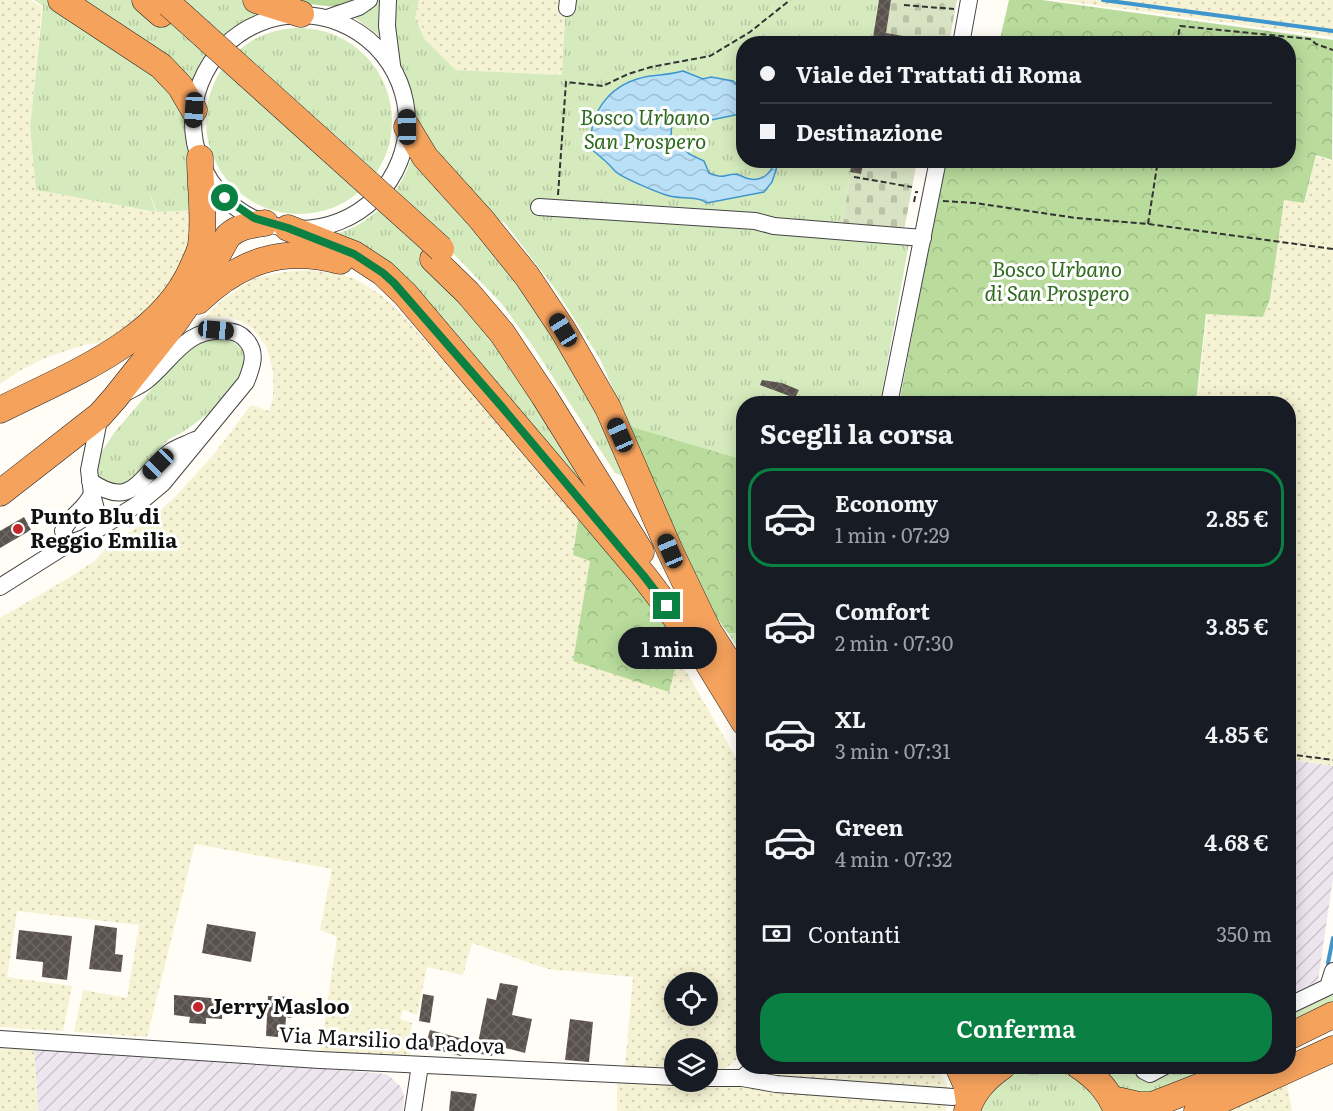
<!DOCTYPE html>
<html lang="it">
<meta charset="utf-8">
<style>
body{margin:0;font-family:Literata,serif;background:#20242c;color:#f1f3f6;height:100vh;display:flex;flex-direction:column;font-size:22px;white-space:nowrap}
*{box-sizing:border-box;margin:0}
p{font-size:20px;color:#9ea1a6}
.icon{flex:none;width:33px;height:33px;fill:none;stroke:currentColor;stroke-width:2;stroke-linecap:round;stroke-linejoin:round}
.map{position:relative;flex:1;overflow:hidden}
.side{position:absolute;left:736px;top:396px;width:560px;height:678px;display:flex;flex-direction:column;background:#171b24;border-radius:24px;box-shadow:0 3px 15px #0003}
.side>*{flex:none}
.top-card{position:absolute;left:736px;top:36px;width:560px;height:132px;border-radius:24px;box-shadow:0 3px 15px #0003;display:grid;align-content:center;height:132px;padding:0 24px;background:#171b24}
.buttons{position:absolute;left:664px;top:972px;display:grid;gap:12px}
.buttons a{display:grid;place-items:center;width:54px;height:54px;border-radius:50%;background:#171b24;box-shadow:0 3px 15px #0003;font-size:30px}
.end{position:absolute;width:27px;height:27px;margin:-14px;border:8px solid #0b8043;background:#fff;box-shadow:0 0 0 3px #fff}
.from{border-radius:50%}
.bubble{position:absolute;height:42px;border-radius:21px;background:#171b24;box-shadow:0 3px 15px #0003;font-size:20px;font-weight:600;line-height:42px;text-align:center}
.car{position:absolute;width:18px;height:36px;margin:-18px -9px;border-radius:8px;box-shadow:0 0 4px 2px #0007;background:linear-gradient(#222 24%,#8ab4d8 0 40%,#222 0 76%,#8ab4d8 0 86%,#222 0)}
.top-card b{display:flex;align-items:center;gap:21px;height:57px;font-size:22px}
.top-card b+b{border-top:2px solid #363941}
.top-card i{width:15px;height:15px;background:#f1f3f6}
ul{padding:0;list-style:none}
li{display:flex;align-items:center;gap:18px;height:99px;margin:0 12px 9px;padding:0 12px;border:3px solid transparent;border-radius:24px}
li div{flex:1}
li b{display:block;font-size:22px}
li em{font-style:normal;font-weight:600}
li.selected{border-color:#0b8043}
li>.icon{width:54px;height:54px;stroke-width:1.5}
h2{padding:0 24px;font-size:27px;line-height:72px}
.pay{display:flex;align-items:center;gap:15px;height:66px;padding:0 24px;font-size:22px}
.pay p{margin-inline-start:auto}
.primary-button{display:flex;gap:12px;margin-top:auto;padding:12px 24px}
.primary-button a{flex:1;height:69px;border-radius:24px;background:#0b8043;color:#fff;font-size:24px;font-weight:600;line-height:69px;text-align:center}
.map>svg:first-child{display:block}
</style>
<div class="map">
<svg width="1333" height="1111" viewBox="0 0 1333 1111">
<defs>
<pattern id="industrial-furrows" width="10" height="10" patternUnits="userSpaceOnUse" patternTransform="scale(1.5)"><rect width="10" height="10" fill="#eee6ef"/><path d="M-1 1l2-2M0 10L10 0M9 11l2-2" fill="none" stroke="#cbc4cc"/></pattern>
<pattern id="farmland-dots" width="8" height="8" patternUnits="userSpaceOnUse" patternTransform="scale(1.5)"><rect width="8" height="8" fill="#f6f3d4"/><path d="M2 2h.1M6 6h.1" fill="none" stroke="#d2cfb5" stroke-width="1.8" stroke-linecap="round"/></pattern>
<pattern id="grass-tufts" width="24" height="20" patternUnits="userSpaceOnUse" patternTransform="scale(1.5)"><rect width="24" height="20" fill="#d5ebbd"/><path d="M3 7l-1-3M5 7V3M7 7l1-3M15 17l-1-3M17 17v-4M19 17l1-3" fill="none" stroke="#b6c8a1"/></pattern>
<pattern id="forest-crowns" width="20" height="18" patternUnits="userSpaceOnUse" patternTransform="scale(1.5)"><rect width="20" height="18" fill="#b9dc9c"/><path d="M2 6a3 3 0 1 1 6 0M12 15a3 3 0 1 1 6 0" fill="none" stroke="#9ebc85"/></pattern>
<pattern id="cemetery-stones" width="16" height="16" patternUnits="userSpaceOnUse" patternTransform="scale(1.5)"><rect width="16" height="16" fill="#d9e3c4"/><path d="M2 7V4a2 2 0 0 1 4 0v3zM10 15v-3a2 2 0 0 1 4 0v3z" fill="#b9c2a7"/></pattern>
<pattern id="water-waves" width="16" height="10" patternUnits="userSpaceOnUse" patternTransform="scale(1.5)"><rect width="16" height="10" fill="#b9e0f7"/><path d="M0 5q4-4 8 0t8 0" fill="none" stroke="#9ebfd3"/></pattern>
<pattern id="building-cross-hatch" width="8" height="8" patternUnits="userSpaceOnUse" patternTransform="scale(1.5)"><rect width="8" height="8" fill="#5a524d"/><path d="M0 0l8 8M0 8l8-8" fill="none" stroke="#6d6662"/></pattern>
</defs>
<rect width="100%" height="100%" fill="#fffdf5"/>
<!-- industrial -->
<g fill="url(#industrial-furrows)">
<path d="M1288,759L1333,766V878L1318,981L1289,995Z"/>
<path d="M34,1045L387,1074L400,1086L404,1095L403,1111H38Z"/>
</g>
<!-- farmland -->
<g fill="url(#farmland-dots)" fill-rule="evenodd">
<path d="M0,0H31L42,7L30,127L36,190L156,212L204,210L200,247L125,342L87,344L47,357L19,371L0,384Z"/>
<path d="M419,0H566L563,75L456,70L425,40L415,18Z"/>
<path d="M1057,0H1333V37Z"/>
<path d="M1316,156L1332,161L1333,156V766L1289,759L1288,404L1197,403L1207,314L1263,317L1270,300L1284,200L1305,203Z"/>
<path d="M307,270L340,274L353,278L380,294L398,310L463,384L482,401L579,514L590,560L668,691L678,657L744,772V1050L734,1062L724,1069L708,1071V1048H675V1069L625,1067L633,977L548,969L472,943L463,975L427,967L417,1015L403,1010L400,1019L412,1023L410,1057L320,1053L337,937L320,930L332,869L195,844L147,1037L74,1032L83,990L127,998L139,925L17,911L7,977L72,986L63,1031L0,1027V618L75,574L96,560L108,546L146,522L173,499L214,454L251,405L269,411L273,398V371L267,347L254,330L241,321L227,317H206L221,301L253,279L283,272ZM675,982H708V1016H675Z"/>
<path d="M0,1044L34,1045L38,1111H0Z"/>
<path d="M784,1067H936L947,1085L946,1111H617V1082L719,1086L756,1074L783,1070Z"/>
<path d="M1285,1076L1292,1111H1213Z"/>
</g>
<!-- grass -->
<g fill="url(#grass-tufts)">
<path d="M34,0H243L276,13C225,30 188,66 190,123C190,136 194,147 196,159C199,176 199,193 200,210L157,212L148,189L156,212L36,190L30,127L43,6Z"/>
<path d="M377,0H381L383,39L351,15Z"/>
<path d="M392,0H419L415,18L425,40L456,70L562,75L566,0H877L878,4L872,43L744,44V160L853,161L842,224L911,232L880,403L744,404V460L630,427L600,359L556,290L504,222L493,221L442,167L416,122L413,94L397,61Z"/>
<circle cx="299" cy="121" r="93"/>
<path d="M412,156L443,189L539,310L588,393L624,477L615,473L532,345L502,304L448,248L425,244L419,258L438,274L495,335L598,506L335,234C372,225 402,191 412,156Z"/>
<path d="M208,338C225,338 237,340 246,355L242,373L220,405L183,432L169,439L126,485L106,487L94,471L97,459L114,433L178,358L191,345Z"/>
<path d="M728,633L744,634V658Z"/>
<path d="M1333,990V1010L1289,1032L1288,1014Z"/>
<path d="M1104,1067H1140L1144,1080L1179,1067H1220L1152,1097L1120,1089L1106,1072Z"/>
<path d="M1038,1068C1076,1070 1085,1082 1105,1111H977C994,1084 1006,1072 1038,1068Z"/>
</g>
<!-- forest -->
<g fill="url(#forest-crowns)">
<path d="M276,0H359L335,7Z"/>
<path d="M1009,0H1042L1333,40L1332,160L1316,155L1304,203L1284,200L1270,299L1263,317L1206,314L1196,403L899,404L945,161L1288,160V44L999,43Z"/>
<path d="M625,425L744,460V634L728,633L700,596Z"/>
<path d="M579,514L677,637L678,657L669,692L573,661L590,561L573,555Z"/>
</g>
<!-- cemetery -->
<g fill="url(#cemetery-stones)">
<path d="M877,0H957L949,43L872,44L878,5Z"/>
<path d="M853,161H917L904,231L842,224Z"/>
</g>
<!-- water -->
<path fill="url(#water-waves)" stroke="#3f96cf" stroke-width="1.5" d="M683,71L703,79L711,77L733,81L740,88H744V115H735L711,120H676L672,123L671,135L689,154L704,161L709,173C727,180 722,174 737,174C740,175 743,177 746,178C761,183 771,174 775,161H779L772,182L764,192L707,203C696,195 679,200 666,195C657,192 620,177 615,171C608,163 600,156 591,149C588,110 612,82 650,76C662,75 672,74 683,71Z"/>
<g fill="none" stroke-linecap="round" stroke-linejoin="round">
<!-- stream -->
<g stroke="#3f96cf" stroke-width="4">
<path d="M1103,0L1333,31"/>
<path d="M1328,963L1333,938"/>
</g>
</g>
<!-- building -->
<g fill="url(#building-cross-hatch)">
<path d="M879,0H891L886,33L915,38L914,44H872Z"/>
<path d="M852,160H864L861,174L850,172Z"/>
<path d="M762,380L782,383L799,390L795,398L760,385Z"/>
<path d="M24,517L31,530L0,548V531Z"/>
<path d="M207,924L256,932L251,962L202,953Z"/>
<path d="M95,925L117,928L115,954L123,955L121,972L89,969Z"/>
<path d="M19,930L72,936L67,980L42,977L43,962L16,959Z"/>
<path d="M500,983L518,986L512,1015L532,1019L525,1053L494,1045L492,1056L463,1051L461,1056L425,1047L430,1030L478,1043L487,998L496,1000Z"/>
<path d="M423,994L434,996L430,1023L419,1021Z"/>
<path d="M174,995L223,999L222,1019L206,1018V1024L189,1023L190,1017L174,1015Z"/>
<path d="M268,996L292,997L291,1018L286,1017L285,1033L278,1032V1037L266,1036Z"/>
<path d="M570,1019L593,1022L589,1062L565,1060Z"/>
<path d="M451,1091L477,1094L474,1111H449Z"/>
</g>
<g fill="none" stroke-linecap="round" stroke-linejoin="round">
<!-- minor casing -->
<g stroke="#444" stroke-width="18">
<g id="minor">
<path d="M388,0L387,26L392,65"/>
<path d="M567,8L568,0"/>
<circle cx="300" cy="122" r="107"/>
<path d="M327,18L359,7L369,0"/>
<path d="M961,44L969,0"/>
<path d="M539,207L755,221L774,226L923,238"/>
<path d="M889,404L938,160"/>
<path d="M90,481C133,511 139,476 170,452C177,447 187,444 195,440"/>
<path d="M95,531L98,517L92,494L89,470L100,415"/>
<path d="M68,544L63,531C70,515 83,512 92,494"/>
<path d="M0,587L68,544L84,538L138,504L163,483L246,382C252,367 258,352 245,339C240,333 231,331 224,331C187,327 171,361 146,381C140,386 132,389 125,393"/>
<path d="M1288,1006L1328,987L1333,971"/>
<path d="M0,1039L320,1060L675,1077"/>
<path d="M1143,1066L1144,1071L1150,1074L1165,1066"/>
<path d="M708,1078H742L756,1066"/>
<path d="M742,1078L776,1084L953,1097"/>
<path d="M413,1111L420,1065"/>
</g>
</g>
<!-- highway casing -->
<g stroke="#222" stroke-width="27">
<g id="highway">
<path d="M61,0L161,66L180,86L194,110"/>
<path d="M145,0L161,14"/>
<path d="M256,0L301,14"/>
<path d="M407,127L425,157L481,219L527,276L563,330L608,408L670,551L707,628"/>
<path d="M288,228L354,254L383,273L405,294L643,575L691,638"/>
<path d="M433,259L468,293L502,333L544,396L641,552"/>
<path d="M198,301C240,261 282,246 340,261"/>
<path d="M0,410C67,376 162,341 193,266C196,259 200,252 201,245C205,216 200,187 200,158"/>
<path d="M0,493L100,415L115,398L173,325L202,283L228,236C239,226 251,225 265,223"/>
<path d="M697,613L744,686"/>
<path d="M683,622L744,722"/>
<path d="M1288,1037L1333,1015"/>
<path d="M958,1066L966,1084L969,1103"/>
<path d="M1079,1066C1097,1078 1109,1091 1117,1111"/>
<path d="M1112,1099L1139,1105H1152L1252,1066"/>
<path d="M967,1111C973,1091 986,1078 1003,1066"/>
<path d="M1197,1111L1333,1049"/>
</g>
</g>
<!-- path -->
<g stroke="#333" stroke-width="2" stroke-dasharray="6 3" stroke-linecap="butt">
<path d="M904,5L954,9"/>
<path d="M1177,44L1180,26L1310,39L1316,44L1333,50"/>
<path d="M854,177L912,187"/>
<path d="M558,195L566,82L603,86L628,74L651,67L710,56L750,32L790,0"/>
<path d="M943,201L975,203L1076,218L1148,224L1333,249"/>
<path d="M914,202L916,192H918"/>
<path d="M1148,224L1158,160"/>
<path d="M1288,754L1333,760"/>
</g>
<!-- minor -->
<use href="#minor" stroke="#fff" stroke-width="16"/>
<!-- highway -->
<use href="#highway" stroke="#f5a25d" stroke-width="26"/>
<!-- highway-bridge casing -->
<g stroke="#222" stroke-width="27" stroke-linecap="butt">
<path id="highway-bridge" d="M169,4L441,249"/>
</g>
<!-- highway-bridge -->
<use href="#highway-bridge" stroke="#f5a25d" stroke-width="26"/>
</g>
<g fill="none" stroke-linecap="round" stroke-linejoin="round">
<!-- route -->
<path stroke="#0b8043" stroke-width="8" d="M225,198L254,218L288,228L354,254L383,273L394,283L502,407L643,575L667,606"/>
</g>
<!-- markers -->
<g fill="#c4262e" stroke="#fff" stroke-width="2">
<circle cx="18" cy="529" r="6"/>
<circle cx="198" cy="1007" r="6"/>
</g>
<g text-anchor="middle" stroke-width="6" stroke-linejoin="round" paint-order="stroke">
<!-- park labels -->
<g font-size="21" font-style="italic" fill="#2f6b1f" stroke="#fff">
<text x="645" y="125">Bosco Urbano<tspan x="645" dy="24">San Prospero</tspan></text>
<text x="1057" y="277">Bosco Urbano<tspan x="1057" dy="24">di San Prospero</tspan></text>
</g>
<!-- poi labels -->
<g font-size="21" font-weight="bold" fill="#111" stroke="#fff" text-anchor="start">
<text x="30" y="524">Punto Blu di<tspan x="30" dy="24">Reggio Emilia</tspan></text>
<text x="210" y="1014">Jerry Masloo</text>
</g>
<!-- street labels -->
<g font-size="21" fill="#111" stroke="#fff">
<text transform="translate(392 1041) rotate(3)" y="7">Via Marsilio da Padova</text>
</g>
</g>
</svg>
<div class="buttons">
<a><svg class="icon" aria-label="locate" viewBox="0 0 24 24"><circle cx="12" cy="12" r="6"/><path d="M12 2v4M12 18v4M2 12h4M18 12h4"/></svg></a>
<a><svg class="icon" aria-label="layers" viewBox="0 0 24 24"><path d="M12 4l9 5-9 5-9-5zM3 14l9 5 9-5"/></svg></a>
</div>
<i class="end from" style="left:225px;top:198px"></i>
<i class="end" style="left:667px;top:606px"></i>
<div class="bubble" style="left:618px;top:627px;width:99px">1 min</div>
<i class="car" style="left:194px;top:110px;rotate:183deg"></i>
<i class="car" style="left:407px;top:127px;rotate:359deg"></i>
<i class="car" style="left:216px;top:330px;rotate:95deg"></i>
<i class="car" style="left:563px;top:330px;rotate:328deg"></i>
<i class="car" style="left:620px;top:435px;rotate:336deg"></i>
<i class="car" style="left:158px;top:464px;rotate:225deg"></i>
<i class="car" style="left:670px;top:551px;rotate:337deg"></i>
<div class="top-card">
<b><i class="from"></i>Viale dei Trattati di Roma</b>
<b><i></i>Destinazione</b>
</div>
<section class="side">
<h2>Scegli la corsa</h2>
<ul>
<li class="selected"><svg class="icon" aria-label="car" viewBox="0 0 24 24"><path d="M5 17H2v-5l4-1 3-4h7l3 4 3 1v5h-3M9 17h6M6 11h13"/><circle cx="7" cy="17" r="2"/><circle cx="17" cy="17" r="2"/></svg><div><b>Economy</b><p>1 min · 07:29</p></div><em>2.85 €</em></li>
<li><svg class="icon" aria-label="car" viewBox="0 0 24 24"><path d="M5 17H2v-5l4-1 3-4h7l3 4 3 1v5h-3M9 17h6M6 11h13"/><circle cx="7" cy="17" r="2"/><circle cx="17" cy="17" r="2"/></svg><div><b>Comfort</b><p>2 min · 07:30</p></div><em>3.85 €</em></li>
<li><svg class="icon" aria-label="car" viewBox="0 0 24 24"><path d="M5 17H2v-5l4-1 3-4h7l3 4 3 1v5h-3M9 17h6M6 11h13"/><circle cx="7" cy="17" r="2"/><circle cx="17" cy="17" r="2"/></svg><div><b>XL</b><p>3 min · 07:31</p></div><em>4.85 €</em></li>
<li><svg class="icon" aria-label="car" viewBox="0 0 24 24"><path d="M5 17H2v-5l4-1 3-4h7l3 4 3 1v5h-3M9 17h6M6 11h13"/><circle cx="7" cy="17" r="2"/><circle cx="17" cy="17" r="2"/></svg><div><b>Green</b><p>4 min · 07:32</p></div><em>4.68 €</em></li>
</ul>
<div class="pay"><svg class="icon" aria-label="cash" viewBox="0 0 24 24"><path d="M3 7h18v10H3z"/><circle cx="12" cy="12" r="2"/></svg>Contanti<p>350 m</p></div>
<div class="primary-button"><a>Conferma</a></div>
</section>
</div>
